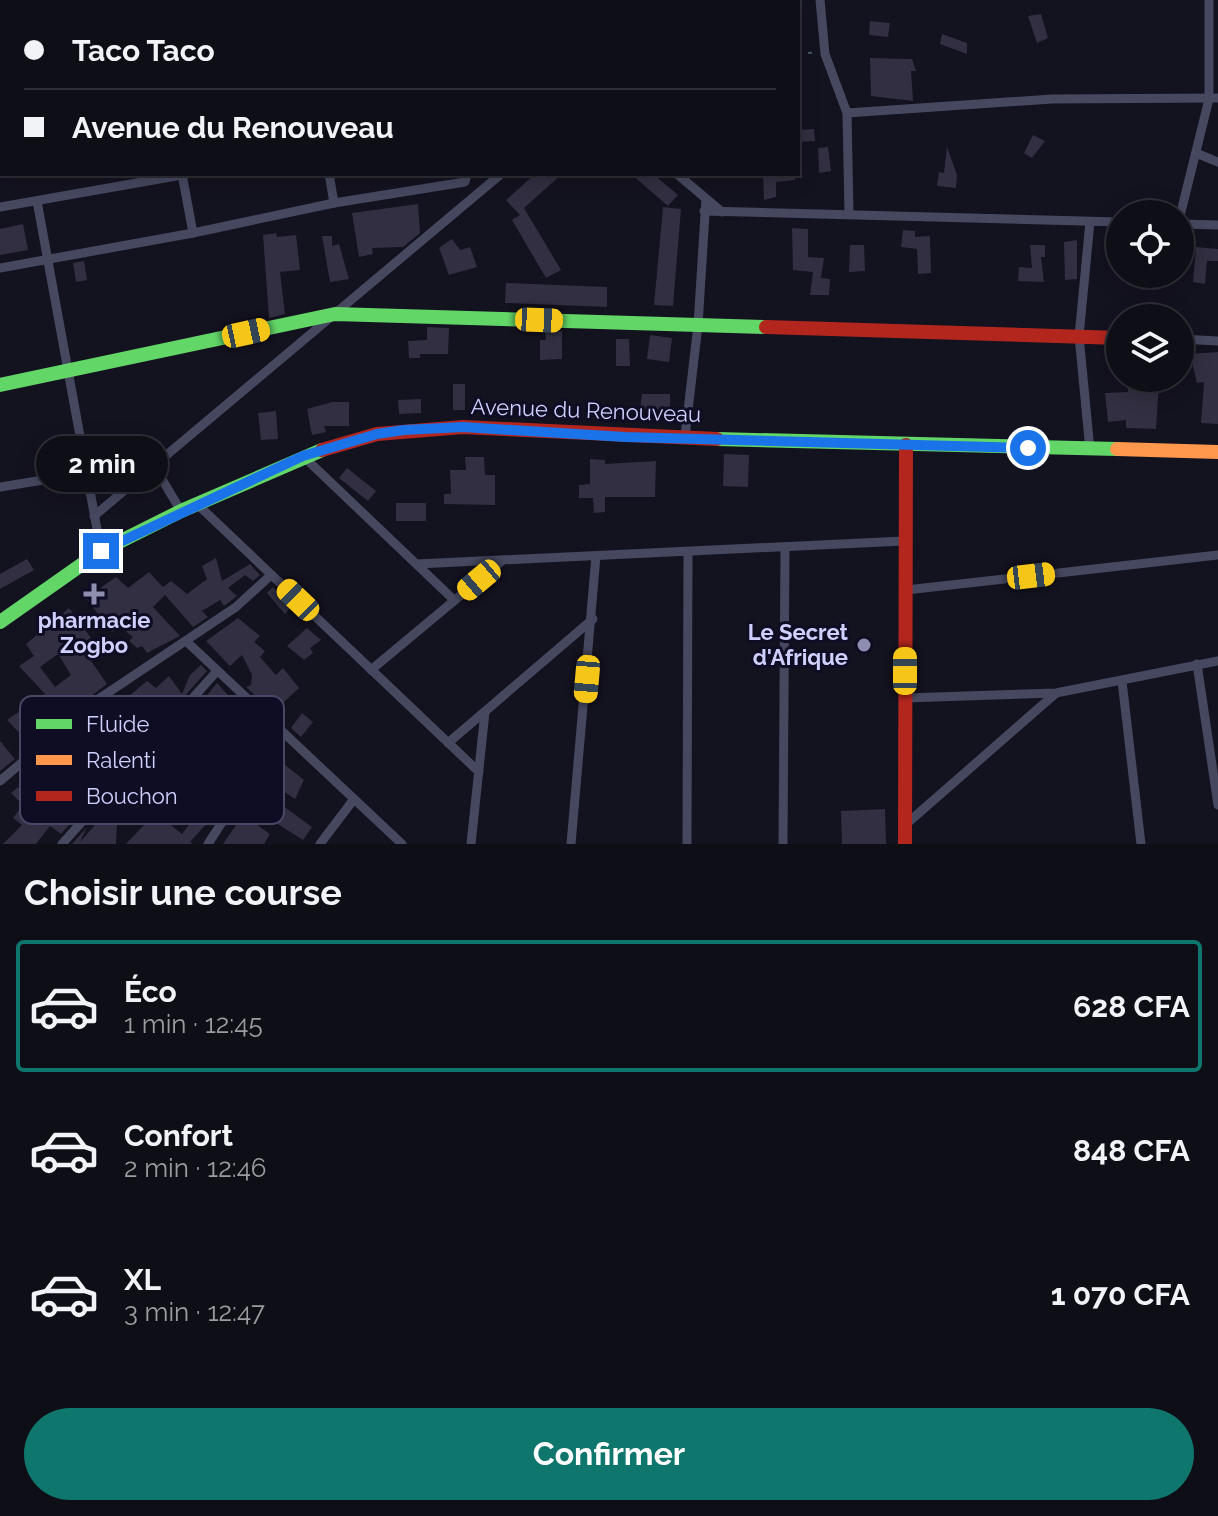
<!DOCTYPE html>
<html lang="fr">
<meta charset="utf-8">
<style>
body{margin:0;font-family:Raleway,sans-serif;background:#1c1c24;color:#f1f3f6;height:100vh;display:flex;flex-direction:column;font-size:30px;white-space:nowrap}
*{box-sizing:border-box;margin:0}
p{font-size:26px;color:#9b9ca1}
.icon{flex:none;width:44px;height:44px;fill:none;stroke:currentColor;stroke-width:2;stroke-linecap:round;stroke-linejoin:round}
.map{position:relative;height:844px;overflow:hidden}
.side{display:flex;flex-direction:column;background:#0e0e17;flex:1}
.side>*{flex:none}
.guide{position:absolute;left:0px;top:0px;width:800px;height:176px;box-shadow:0 4px 20px #0003,0 0 0 2px #2e2e36;display:grid;align-content:center;height:176px;padding:0 24px;background:#0e0e17}
.controls{position:absolute;left:1106px;top:200px;display:grid;gap:16px}
.controls a{display:grid;place-items:center;width:88px;height:88px;border-radius:50%;background:#0e0e17;box-shadow:0 4px 20px #0003,0 0 0 2px #2e2e36;font-size:40px}
.end{position:absolute;width:36px;height:36px;margin:-18px;border:10px solid #1a73e8;background:#fff;box-shadow:0 0 0 4px #fff}
.from{border-radius:50%}
.bubble{position:absolute;height:56px;border-radius:28px;background:#0e0e17;box-shadow:0 4px 20px #0003,0 0 0 2px #2e2e36;font-size:26px;font-weight:700;line-height:56px;text-align:center}
.car{position:absolute;width:24px;height:48px;margin:-24px -12px;border-radius:10px;box-shadow:0 0 6px 2px #0007;background:linear-gradient(#f5c518 24%,#345 0 40%,#f5c518 0 76%,#345 0 86%,#f5c518 0)}
.guide b{display:flex;align-items:center;gap:28px;height:76px;font-size:30px}
.guide b+b{border-top:2px solid #2e2e36}
.guide i{width:20px;height:20px;background:#f1f3f6}
ul{padding:0;list-style:none}
li{display:flex;align-items:center;gap:24px;height:132px;margin:0 16px 12px;padding:0 8px;border:4px solid transparent;border-radius:8px}
li div{flex:1}
li b{display:block;font-size:30px}
li em{font-style:normal;font-weight:700}
li.selected{border-color:#0f766e}
li>.icon{width:72px;height:72px;stroke-width:1.5}
h2{padding:0 24px;font-size:36px;line-height:96px}
.primary-button{display:flex;gap:16px;margin-top:auto;padding:16px 24px}
.primary-button a{flex:1;height:92px;border-radius:48px;background:#0f766e;color:#fff;font-size:32px;font-weight:700;line-height:92px;text-align:center}
.map>svg:first-child{display:block}
</style>
<div class="map">
<svg width="1218" height="844" viewBox="0 0 1218 844">
<rect width="100%" height="100%" fill="#13121f"/>
<!-- building -->
<g fill="#312f41" fill-rule="evenodd">
<path d="M1041,14L1048,38L1037,43L1028,16Z"/>
<path d="M870,21L890,23L888,37L869,35Z"/>
<path d="M942,34L967,43V54L940,44Z"/>
<path d="M870,58L912,59L916,71H911L913,101L871,96Z"/>
<path d="M814,129L815,141L798,142V130Z"/>
<path d="M1033,135L1045,141L1032,158L1024,153Z"/>
<path d="M828,147L831,171L819,173L818,148Z"/>
<path d="M947,147L957,175L956,188L937,186L939,172L944,173Z"/>
<path d="M535,174H562L524,208L561,270L546,278L512,220L520,215L506,200Z"/>
<path d="M631,174H653L678,195L668,206Z"/>
<path d="M763,174H795V180L776,182V197L764,200Z"/>
<path d="M418,204L420,233L403,247L372,248L373,254L359,257L352,213Z"/>
<path d="M663,207L681,209L673,306L654,305Z"/>
<path d="M23,224L28,250L0,255V229Z"/>
<path d="M792,228L808,229V257L824,258L821,278L830,279L829,295H810L813,272L793,270Z"/>
<path d="M903,230L915,231V237L930,236L931,273L918,274L917,249L901,247Z"/>
<path d="M276,233L277,237L296,235L300,270L280,272L285,314L269,318L263,235Z"/>
<path d="M322,236H332V246L339,244L349,279L330,282Z"/>
<path d="M452,239L460,250L470,247L477,267L449,275L439,248Z"/>
<path d="M1077,240V279L1065,280L1064,242Z"/>
<path d="M850,245H864L865,271L849,272Z"/>
<path d="M1030,245H1045V257H1041L1044,282L1018,281L1019,267L1032,268Z"/>
<path d="M1196,247L1218,249V261H1207L1205,284L1193,282Z"/>
<path d="M84,261L87,280L76,282L73,263Z"/>
<path d="M506,283L607,287V307L505,303Z"/>
<path d="M427,327L449,328L448,354H420V358H409L408,341L427,340Z"/>
<path d="M545,330L562,331V359L540,360V340H546Z"/>
<path d="M650,335L672,338L669,362L647,359Z"/>
<path d="M616,339H629L630,366H616Z"/>
<path d="M1218,352V424L1201,423L1204,382L1197,383L1190,354Z"/>
<path d="M1128,381L1159,383L1156,429L1126,428V420L1108,422L1105,393L1128,392Z"/>
<rect x="453" y="384" width="12" height="26"/>
<path d="M642,394H670V409H640Z"/>
<path d="M421,399V413L399,414L398,400Z"/>
<path d="M332,402H349V426H324L326,432L312,435L307,409Z"/>
<path d="M276,411L278,439L261,440L258,413Z"/>
<path d="M724,454L749,455L748,487L723,486Z"/>
<path d="M465,457H484L485,475H495V505L444,504V494H451L450,470H466Z"/>
<path d="M590,459L605,460V464L656,461L655,497H605V512L594,513L593,498H579V485L590,484Z"/>
<path d="M347,468L376,491L368,501L339,478Z"/>
<rect x="396" y="503" width="30" height="18"/>
<path d="M216,558L222,581L250,564L260,575L253,581L245,575L228,588L237,596L224,606L220,600L202,611L208,617L193,627L165,595L153,607L180,636L147,653L142,646L137,648L129,641L133,637L120,627L112,632L86,598L116,577L128,588L149,572L163,587L171,581L187,594L207,579L202,566Z"/>
<path d="M27,559L34,570L0,589V574Z"/>
<path d="M273,587L293,605L285,614L267,593Z"/>
<path d="M69,608L91,638L80,645L107,684L29,743L7,720L45,694L19,666L34,656L26,644ZM58,654L71,675L55,687L40,667Z"/>
<path d="M238,618L260,636L254,642L265,651L260,657L276,675L283,668L299,688L273,712L246,687L251,685L252,675L242,655L230,666L206,641Z"/>
<path d="M307,628L321,640L310,648L313,653L304,660L287,646Z"/>
<path d="M201,665L207,671L157,727L129,696L147,681L156,688L169,676L182,694L190,675Z"/>
<path d="M217,683L235,703L238,700L244,706L231,727L248,738L206,786L228,800L190,842L193,844H126L144,825L118,803L116,844H72L87,827L80,842L126,790L182,834L197,814L149,768L173,749L168,743Z"/>
<path d="M302,713L313,722L301,737L291,728Z"/>
<path d="M0,741L15,759L0,771Z"/>
<path d="M58,746L80,772L82,769L96,782L81,799H92L61,834L50,826L36,844H3L22,825L13,818L23,805L11,793L18,787L30,800L60,799L37,771Z"/>
<path d="M280,761L304,780L295,799L267,780Z"/>
<path d="M283,806L312,827L303,840L273,821Z"/>
<path d="M885,809L886,844H842L841,811Z"/>
<path d="M243,815L270,834L264,844H223Z"/>
</g>
<g fill="none" stroke-linecap="round" stroke-linejoin="round">
<!-- path -->
<path stroke="#465966" stroke-width="2" stroke-dasharray="4 6" stroke-linecap="butt" d="M798,52L813,53"/>
<!-- street -->
<g stroke="#464860" stroke-width="9">
<path d="M149,0V2"/>
<path d="M645,0L707,1"/>
<path d="M820,0L825,54L847,113L849,214"/>
<path d="M482,2V0"/>
<path d="M847,113L1052,99L1218,98"/>
<path d="M1196,153L1218,162"/>
<path d="M182,174L193,233"/>
<path d="M329,174L334,203"/>
<path d="M677,174L722,212"/>
<path d="M37,201L101,551"/>
<path d="M0,207L182,175"/>
<path d="M704,211L1120,222"/>
<path d="M1180,216L1209,99V0"/>
<path d="M1090,222L1079,336L1090,450"/>
<path d="M1180,224L1218,225"/>
<path d="M0,268L193,233L334,203L465,182L467,174"/>
<path d="M1180,339L1218,341"/>
<path d="M685,436L698,325L706,199"/>
<path d="M303,456L454,600"/>
<path d="M154,466L181,511"/>
<path d="M0,487L86,473"/>
<path d="M197,504L479,772"/>
<path d="M94,516L501,174"/>
<path d="M417,564L904,541"/>
<path d="M906,590L1218,555"/>
<path d="M186,641L402,844"/>
<path d="M1197,664L1218,805"/>
<path d="M371,670L503,560"/>
<path d="M1122,681L1141,844"/>
<path d="M905,698L1056,693L1218,661"/>
<path d="M448,743L593,619"/>
<path d="M0,781L91,704L236,607L271,575"/>
<path d="M904,826L1055,694"/>
<path d="M62,844L217,671"/>
<path d="M208,844L280,732"/>
<path d="M320,844L354,799"/>
<path d="M471,844L485,712"/>
<path d="M571,844L596,556"/>
<path d="M687,844L688,552"/>
<path d="M783,844L785,547"/>
</g>
<!-- fast -->
<g stroke="#63d668" stroke-width="14">
<path d="M0,385L335,314L766,327"/>
<path d="M717,439L1117,449"/>
<path d="M0,622L101,551L181,511L322,450"/>
</g>
<!-- slow -->
<path stroke="#ff974d" stroke-width="14" d="M1117,449L1218,452"/>
<!-- jam -->
<g stroke="#b3261e" stroke-width="14">
<path d="M766,327L1120,338"/>
<path d="M322,450L377,434L463,427L717,439"/>
<path d="M905,844L906,445"/>
</g>
</g>
<g fill="none" stroke-linecap="round" stroke-linejoin="round">
<!-- route -->
<path stroke="#1a73e8" stroke-width="10" d="M101,551L303,456L377,434L404,430L463,427L625,437L1028,448"/>
</g>
<!-- markers -->
<g fill="#8e8eb1" stroke="#0e0d24" stroke-width="3">
<path d="M90 582h8v8h8v8h-8v8h-8v-8h-8v-8h8z"/>
<circle cx="864" cy="645" r="8"/>
</g>
<g text-anchor="middle" stroke-width="6" stroke-linejoin="round" paint-order="stroke">
<!-- street labels -->
<g font-size="22" fill="#d0d0ff" stroke="#0e0d24">
<text transform="translate(586 410) rotate(2)" y="8">Avenue du Renouveau</text>
</g>
<!-- poi labels -->
<g font-size="22" font-weight="bold" fill="#d0d0ff" stroke="#0e0d24">
<text x="94" y="628">pharmacie<tspan x="94" dy="25">Zogbo</tspan></text>
<text x="848" y="640" text-anchor="end">Le Secret<tspan x="848" dy="25">d'Afrique</tspan></text>
</g>
</g>
<!-- legend -->
<rect x="20" y="696" width="264" height="128" rx="12" fill="#0e0d24" stroke="#484866" stroke-width="2"/>
<rect x="36" y="719" width="36" height="10" fill="#63d668"/>
<rect x="36" y="755" width="36" height="10" fill="#ff974d"/>
<rect x="36" y="791" width="36" height="10" fill="#b3261e"/>
<g font-size="22" fill="#d0d0ff">
<text x="86" y="732">Fluide</text>
<text x="86" y="768">Ralenti</text>
<text x="86" y="804">Bouchon</text>
</g>
</svg>
<div class="controls">
<a><svg class="icon" aria-label="locate" viewBox="0 0 24 24"><circle cx="12" cy="12" r="6"/><path d="M12 2v4M12 18v4M2 12h4M18 12h4"/></svg></a>
<a><svg class="icon" aria-label="layers" viewBox="0 0 24 24"><path d="M12 4l9 5-9 5-9-5zM3 14l9 5 9-5"/></svg></a>
</div>
<i class="end from" style="left:1028px;top:448px"></i>
<i class="end" style="left:101px;top:551px"></i>
<div class="bubble" style="left:36px;top:436px;width:132px">2 min</div>
<i class="car" style="left:539px;top:320px;rotate:92deg"></i>
<i class="car" style="left:246px;top:333px;rotate:78deg"></i>
<i class="car" style="left:1031px;top:576px;rotate:83deg"></i>
<i class="car" style="left:479px;top:580px;rotate:230deg"></i>
<i class="car" style="left:298px;top:600px;rotate:314deg"></i>
<i class="car" style="left:905px;top:671px;rotate:0deg"></i>
<i class="car" style="left:587px;top:679px;rotate:185deg"></i>
<div class="guide">
<b><i class="from"></i>Taco Taco</b>
<b><i></i>Avenue du Renouveau</b>
</div>
</div>
<section class="side">
<h2>Choisir une course</h2>
<ul>
<li class="selected"><svg class="icon" aria-label="car" viewBox="0 0 24 24"><path d="M5 17H2v-5l4-1 3-4h7l3 4 3 1v5h-3M9 17h6M6 11h13"/><circle cx="7" cy="17" r="2"/><circle cx="17" cy="17" r="2"/></svg><div><b>Éco</b><p>1 min · 12:45</p></div><em>628 CFA</em></li>
<li><svg class="icon" aria-label="car" viewBox="0 0 24 24"><path d="M5 17H2v-5l4-1 3-4h7l3 4 3 1v5h-3M9 17h6M6 11h13"/><circle cx="7" cy="17" r="2"/><circle cx="17" cy="17" r="2"/></svg><div><b>Confort</b><p>2 min · 12:46</p></div><em>848 CFA</em></li>
<li><svg class="icon" aria-label="car" viewBox="0 0 24 24"><path d="M5 17H2v-5l4-1 3-4h7l3 4 3 1v5h-3M9 17h6M6 11h13"/><circle cx="7" cy="17" r="2"/><circle cx="17" cy="17" r="2"/></svg><div><b>XL</b><p>3 min · 12:47</p></div><em>1 070 CFA</em></li>
</ul>
<div class="primary-button"><a>Confirmer</a></div>
</section>
